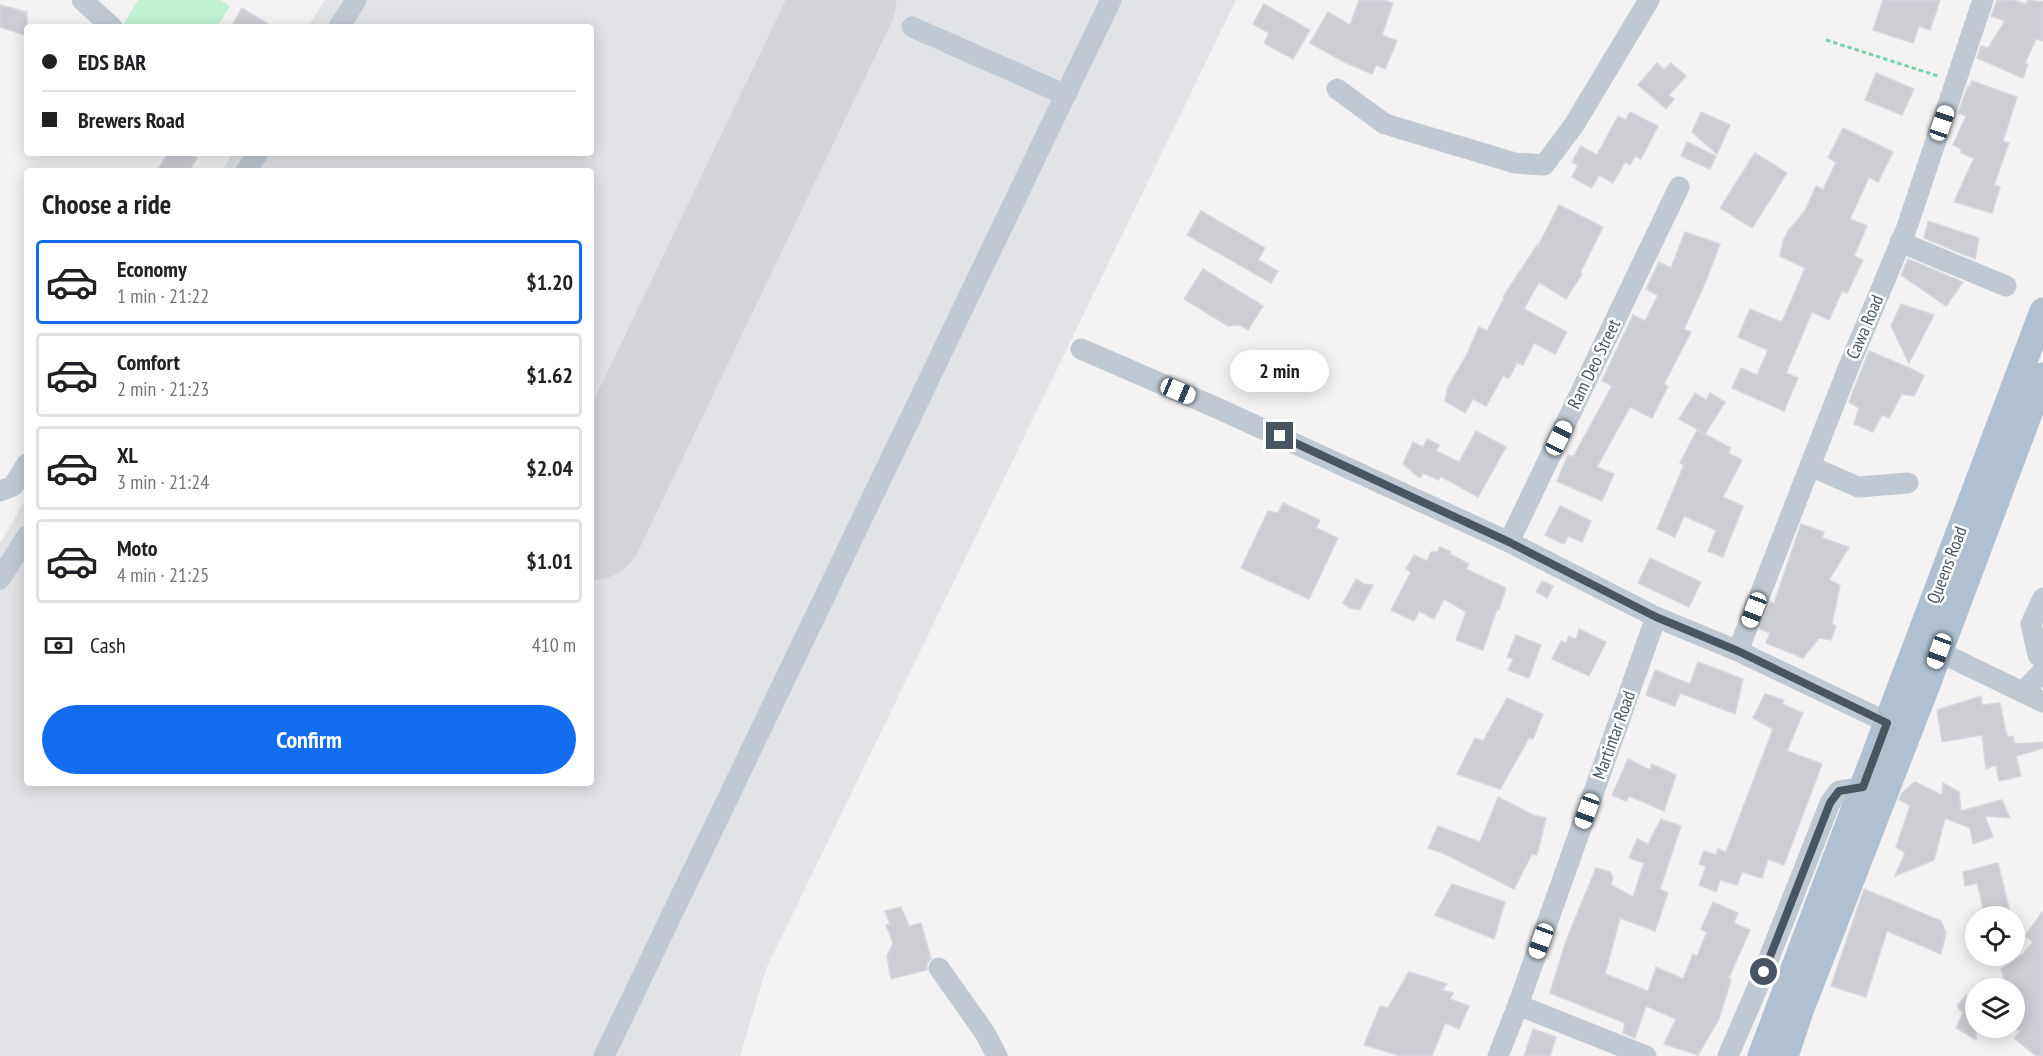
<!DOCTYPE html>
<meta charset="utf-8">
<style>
body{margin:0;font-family:"PT Sans Narrow",sans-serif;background:#f6f6f6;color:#202124;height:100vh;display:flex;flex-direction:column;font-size:22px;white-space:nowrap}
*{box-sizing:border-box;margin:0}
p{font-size:20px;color:#757577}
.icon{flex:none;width:33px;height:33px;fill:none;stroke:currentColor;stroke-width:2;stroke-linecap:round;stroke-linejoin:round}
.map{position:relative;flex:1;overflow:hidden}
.details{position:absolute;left:24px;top:168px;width:570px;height:618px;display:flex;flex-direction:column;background:#fff;border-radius:6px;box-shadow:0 3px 15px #0003}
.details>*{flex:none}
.banner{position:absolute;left:24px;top:24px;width:570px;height:132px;border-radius:6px;box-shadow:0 3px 15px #0003;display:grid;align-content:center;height:132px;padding:0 18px;background:#fff}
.tools{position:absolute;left:1965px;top:906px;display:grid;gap:12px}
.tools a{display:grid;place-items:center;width:60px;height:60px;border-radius:50%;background:#fff;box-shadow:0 3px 15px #0003;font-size:30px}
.end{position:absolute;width:27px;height:27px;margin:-14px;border:8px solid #495561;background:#fff;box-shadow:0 0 0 3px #fff}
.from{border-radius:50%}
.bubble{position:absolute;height:42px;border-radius:21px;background:#fff;box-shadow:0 3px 15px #0003;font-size:20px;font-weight:600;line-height:42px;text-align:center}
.car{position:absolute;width:18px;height:36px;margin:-18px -9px;border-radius:8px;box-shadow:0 0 4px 2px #0007;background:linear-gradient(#fff 24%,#345 0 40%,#fff 0 76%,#345 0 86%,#fff 0)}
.banner b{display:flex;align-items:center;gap:21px;height:57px;font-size:22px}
.banner b+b{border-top:2px solid #e0e0e0}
.banner i{width:15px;height:15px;background:#202124}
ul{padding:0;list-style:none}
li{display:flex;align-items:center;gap:18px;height:84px;margin:0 12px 9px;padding:0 6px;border:3px solid #e0e0e0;border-radius:6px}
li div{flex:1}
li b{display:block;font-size:22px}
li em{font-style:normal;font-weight:600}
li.active{border-color:#126cef}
li>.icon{width:54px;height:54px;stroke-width:1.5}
h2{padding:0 18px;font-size:27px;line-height:72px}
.pay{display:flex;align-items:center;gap:15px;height:66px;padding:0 18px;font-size:22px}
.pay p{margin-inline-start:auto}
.button{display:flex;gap:12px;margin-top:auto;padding:12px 18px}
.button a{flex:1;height:69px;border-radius:36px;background:#126cef;color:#fff;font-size:24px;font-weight:600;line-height:69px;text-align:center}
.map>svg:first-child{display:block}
</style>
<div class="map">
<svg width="2043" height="1056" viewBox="0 0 2043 1056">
<rect width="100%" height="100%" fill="#f4f2f2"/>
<!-- airport -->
<path fill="#e1e3e6" d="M325,0H1236L766,969L740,1056H0V543L27,497V783H591V171H222L233,153H591V27H308Z"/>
<!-- green -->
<path fill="#c0f2d5" d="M138,0H220L230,6L217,27H122Z"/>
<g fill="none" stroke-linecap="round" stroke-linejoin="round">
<!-- taxiway -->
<path stroke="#d4d4d8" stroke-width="42" d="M591,475L601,470L631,443"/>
<!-- runway -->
<path stroke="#d4d4d8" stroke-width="105" d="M591,528L844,0"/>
</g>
<!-- building -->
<g fill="#ccced4" stroke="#d6d8de" stroke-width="1.5">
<path d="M1359,0H1383L1393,3L1382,35L1397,41L1385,69L1376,65L1372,74L1344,62L1310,43L1328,12L1350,25Z"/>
<path d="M1883,0H1940L1930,30L1919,26L1913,43L1873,30Z"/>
<path d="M1997,0H2013L2026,4L2028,0L2043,2V41L2036,39L2025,63L2028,64L2023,78L1977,58L1981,46L1988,48L2005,21L1991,16Z"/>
<path d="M1264,4L1310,30L1293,59L1264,43L1269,33L1253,24Z"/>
<path d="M0,5L27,12V36L0,27Z"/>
<path d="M242,8L273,27H231Z"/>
<path d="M1657,63L1664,70L1671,63L1686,76L1669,95L1674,99L1666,109L1638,85Z"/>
<path d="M1876,73L1914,89L1902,115L1865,100Z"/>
<path d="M1972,81L2017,97L2003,141L2009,143L1994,185L2000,187L1992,213L1954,202L1974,158L1961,153V149L1953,145L1966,116L1958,113L1968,86L1970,87Z"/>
<path d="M1630,112L1658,126L1641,159L1635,156L1630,165L1625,162L1613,183L1599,175L1591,188L1572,177L1578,165L1572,162L1581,146L1597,155L1618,116L1626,120Z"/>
<path d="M1701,112L1730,125L1717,154L1692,132Z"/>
<path d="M1843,128L1893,152L1878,182L1869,177L1850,219L1867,226L1854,256L1863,260L1847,293L1842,291L1829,320L1812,312L1786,373L1798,378L1784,411L1732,388L1741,368L1757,375L1768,350L1738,337L1750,309L1782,322L1805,268L1780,256L1783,241L1788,231L1805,211L1816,186L1823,190L1836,162L1828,158Z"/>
<path d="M1687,142L1716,156L1710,169L1681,156Z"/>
<path d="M168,153H189L197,158L189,171H157Z"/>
<path d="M1755,153L1787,173L1752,228L1720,208Z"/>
<path d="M1559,205L1603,227L1580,273L1582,274L1566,299L1539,282L1524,309L1567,332L1555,354L1534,343L1523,365L1517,363L1509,378L1503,376L1486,406L1473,399L1465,413L1445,401L1448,387L1470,349H1469L1479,327L1487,331L1504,298L1503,297L1537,245L1538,246Z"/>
<path d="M1201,211L1265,248L1258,260L1278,271L1271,283L1187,235Z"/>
<path d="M1928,221L1979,238L1975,259L1924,238Z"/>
<path d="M1685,232L1720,244L1706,281L1684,329L1691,332L1664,384L1668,386L1652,418L1630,407L1597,467L1614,474L1602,501L1557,481L1568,455L1573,457L1612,386L1602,381L1633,315L1645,321L1658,295L1646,289L1659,262L1671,268Z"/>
<path d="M1908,259L1963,282L1946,306L1901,275Z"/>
<path d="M1203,269L1263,306L1248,330L1240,325L1228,326L1184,299Z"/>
<path d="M1901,304L1934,315L1909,363L1891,326Z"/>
<path d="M1869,351L1914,370L1924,376L1914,396L1902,394L1889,418L1882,415L1873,432L1854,424L1859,408L1849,402Z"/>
<path d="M1695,393L1706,400L1710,393L1725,402L1705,434L1679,419Z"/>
<path d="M1697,430L1731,448L1728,453L1742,460L1723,497L1743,506L1723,557L1708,551L1716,530L1684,516L1675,537L1657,529L1684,465L1680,463Z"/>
<path d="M1476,431L1506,447L1478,497L1440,476L1439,480L1423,473L1420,478L1403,464L1413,442L1423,447L1427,439L1439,445L1436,451L1459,462Z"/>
<path d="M1283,503L1320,520L1316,528L1338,538L1309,599L1241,568L1268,511L1278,513Z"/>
<path d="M1560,506L1591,521L1582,542L1568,536L1564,544L1545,535Z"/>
<path d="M1801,524L1824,532L1822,538L1849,547L1829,580L1840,585L1832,624L1836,626L1831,640L1819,638L1803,658L1766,643L1770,633L1760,629L1771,602L1774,603Z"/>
<path d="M1440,547L1451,552L1450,554L1469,564L1466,569L1506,588L1499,610L1497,609L1483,650L1456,640L1466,612L1444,599L1434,619L1419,611L1414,621L1391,610L1411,572L1406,569L1414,555L1427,561L1431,552H1437Z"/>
<path d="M1650,558L1701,582L1689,607L1638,583Z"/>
<path d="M1356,579L1364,584L1373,585L1360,610L1350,608L1343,603Z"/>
<path d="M1542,581L1553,586L1547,598L1536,592Z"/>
<path d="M1579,629L1606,642L1589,676L1552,659L1561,641L1566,643L1569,636L1576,639Z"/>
<path d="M1516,635L1541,645L1529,678L1508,670L1513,659L1507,657Z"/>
<path d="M1698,662L1743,679L1735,714L1680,693L1675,706L1646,695L1655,670L1690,684Z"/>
<path d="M1765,694L1784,700L1782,704L1803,713L1787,751L1822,764L1784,865L1768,859L1762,878L1742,872L1737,885L1720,880L1716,892L1699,885L1706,866L1699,864L1704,851L1716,855L1718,849L1726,852L1773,729L1753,718Z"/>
<path d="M1981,696L1982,705L2000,703L2007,737L2013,736L2015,744L2043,742V748L2016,756L2021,776L1999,781L1996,765L1986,769L1982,735L1942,742L1937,710Z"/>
<path d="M1507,698L1543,714L1533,739L1529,738L1500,789L1457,774L1475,738L1483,741Z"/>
<path d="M1628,759L1650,770L1652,764L1676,775L1664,811L1629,796L1626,801L1612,795Z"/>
<path d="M1915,782L1942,795L1943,783L1959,792L1961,811L2002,800L2010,818L1985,816L1993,837L1973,844L1970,828L1945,818L1934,860L1895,876L1905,853L1896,847L1910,806L1899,799L1902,793Z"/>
<path d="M1498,797L1533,815L1546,818L1537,855L1532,854L1514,889L1445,854L1428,848L1438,826L1480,842Z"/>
<path d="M1661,819L1681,826L1660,889L1668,893L1655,931L1620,918L1605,974L1648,991L1656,967L1683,979L1693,954L1697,956L1707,932L1701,929L1713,902L1738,913L1734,923L1750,930L1729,978L1731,980L1719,1019L1698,1055L1664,1044L1676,1019L1646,1006L1635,1038L1623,1033L1625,1023L1550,993L1566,941L1596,868L1610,872L1613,878L1611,885L1633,897L1644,863L1629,858L1637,839L1648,844Z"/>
<path d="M1998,863L2011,916H1985L1977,883L1965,886L1963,872Z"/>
<path d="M1452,884L1505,902L1494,939L1435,915Z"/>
<path d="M1864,889L1941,921L1946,933L1941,954L1887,931L1866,997L1831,986Z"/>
<path d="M901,907L909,926L921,923L931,959L927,963V970L891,979L887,956L893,943L886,925L890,924L885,911Z"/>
<path d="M2043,911V1056H2036L2014,1038L2020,1031L2014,1028V988H2007L2001,969L2023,954L2033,942L2025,936Z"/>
<path d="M1409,972L1447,984L1442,990L1453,993L1450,999L1469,1006L1459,1029L1445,1023L1432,1056H1401L1364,1045L1380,1006L1388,1008Z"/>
<path d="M1976,988V1040L1956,1028L1963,1013L1957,1006L1966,995L1970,999Z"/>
<path d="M1533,1029L1556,1037L1550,1056H1524Z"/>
</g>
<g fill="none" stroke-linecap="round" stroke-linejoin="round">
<!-- path -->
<path stroke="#76d2a8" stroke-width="3" stroke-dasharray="4.5 3" stroke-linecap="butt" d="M1826,40L1938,76"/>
<!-- minor -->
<g stroke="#c0c9d2" stroke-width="21">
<path d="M82,0L112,27"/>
<path d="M339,27L356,0"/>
<path d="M912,27L1066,95"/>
<path d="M1337,89L1385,124L1515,163L1544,165L1574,125L1649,0"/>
<path d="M246,171L258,153"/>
<path d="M1900,242L2006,286"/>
<path d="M1081,349L1217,408L1509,542L1656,617L1738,651L1901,729"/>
<path d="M1810,466L1858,487L1908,483"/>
<path d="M0,491L13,486L27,464"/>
<path d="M1509,542L1679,187"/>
<path d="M0,579L27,536"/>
<path d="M2043,598L2031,624L2038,655L2043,660"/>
<path d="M1927,646L2043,702"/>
<path d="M1738,651L1849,366L1907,227L1983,0"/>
<path d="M2023,692L2043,671"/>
<path d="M939,968L985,1033L997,1056"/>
<path d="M1518,1005L1646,1056"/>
<path d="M604,1056L1111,0"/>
<path d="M1498,1056L1518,1005L1656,617"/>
<path d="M1728,1056L1756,991L1830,803L1839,791L1863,787"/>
</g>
<!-- major -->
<g stroke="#b1c0d1" stroke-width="27">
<path d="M1761,1056L2043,311"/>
<path d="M1785,1056L1800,1011L1926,687L2043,376"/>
</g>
</g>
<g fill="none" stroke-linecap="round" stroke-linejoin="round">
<!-- route -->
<path stroke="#495561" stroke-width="8" d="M1280,436L1509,542L1656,617L1738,651L1887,723L1863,787L1839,791L1830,803L1764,972"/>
</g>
<g text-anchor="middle" stroke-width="5" stroke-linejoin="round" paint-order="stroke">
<!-- street labels -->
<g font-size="18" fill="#495561" stroke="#fff">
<text transform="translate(1865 327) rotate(-67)" y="6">Cawa Road</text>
<text transform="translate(1594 364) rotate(-64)" y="6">Ram Deo Street</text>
<text transform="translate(1947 565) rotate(-69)" y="6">Queens Road</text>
<text transform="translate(1614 735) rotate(-70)" y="6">Martintar Road</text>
</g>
</g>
</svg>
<div class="tools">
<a><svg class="icon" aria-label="locate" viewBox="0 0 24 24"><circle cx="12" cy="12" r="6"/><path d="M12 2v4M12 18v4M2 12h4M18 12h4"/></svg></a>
<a><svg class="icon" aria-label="layers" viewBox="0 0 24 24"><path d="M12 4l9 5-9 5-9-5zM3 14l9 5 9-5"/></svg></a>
</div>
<i class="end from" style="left:1764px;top:972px"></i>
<i class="end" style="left:1280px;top:436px"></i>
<div class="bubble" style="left:1230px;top:350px;width:99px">2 min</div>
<i class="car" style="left:1942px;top:123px;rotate:19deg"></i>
<i class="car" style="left:1178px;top:391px;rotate:113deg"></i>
<i class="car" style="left:1559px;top:438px;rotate:26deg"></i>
<i class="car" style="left:1754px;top:610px;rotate:201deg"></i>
<i class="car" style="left:1939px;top:651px;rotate:200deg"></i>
<i class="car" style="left:1587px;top:811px;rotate:200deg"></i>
<i class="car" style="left:1541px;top:941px;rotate:200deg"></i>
<div class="banner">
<b><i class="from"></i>EDS BAR</b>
<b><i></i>Brewers Road</b>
</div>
<section class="details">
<h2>Choose a ride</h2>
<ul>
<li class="active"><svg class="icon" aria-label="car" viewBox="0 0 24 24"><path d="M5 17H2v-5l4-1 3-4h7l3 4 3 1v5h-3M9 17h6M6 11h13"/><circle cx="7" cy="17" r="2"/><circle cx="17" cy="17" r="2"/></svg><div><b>Economy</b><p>1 min · 21:22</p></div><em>$1.20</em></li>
<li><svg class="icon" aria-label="car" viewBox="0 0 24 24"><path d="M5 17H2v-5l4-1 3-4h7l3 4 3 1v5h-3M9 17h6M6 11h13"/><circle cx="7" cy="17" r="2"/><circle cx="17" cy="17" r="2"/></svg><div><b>Comfort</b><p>2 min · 21:23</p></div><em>$1.62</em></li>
<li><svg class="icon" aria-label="car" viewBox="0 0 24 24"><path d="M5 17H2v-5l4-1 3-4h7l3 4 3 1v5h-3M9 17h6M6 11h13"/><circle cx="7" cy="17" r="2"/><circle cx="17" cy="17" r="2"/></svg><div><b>XL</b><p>3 min · 21:24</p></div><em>$2.04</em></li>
<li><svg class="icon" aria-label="car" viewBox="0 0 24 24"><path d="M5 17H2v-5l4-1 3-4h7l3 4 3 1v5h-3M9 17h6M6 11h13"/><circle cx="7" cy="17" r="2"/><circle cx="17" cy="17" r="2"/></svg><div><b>Moto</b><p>4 min · 21:25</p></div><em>$1.01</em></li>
</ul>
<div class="pay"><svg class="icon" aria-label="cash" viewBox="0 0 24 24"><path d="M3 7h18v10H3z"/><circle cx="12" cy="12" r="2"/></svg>Cash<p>410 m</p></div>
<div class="button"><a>Confirm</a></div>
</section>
</div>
